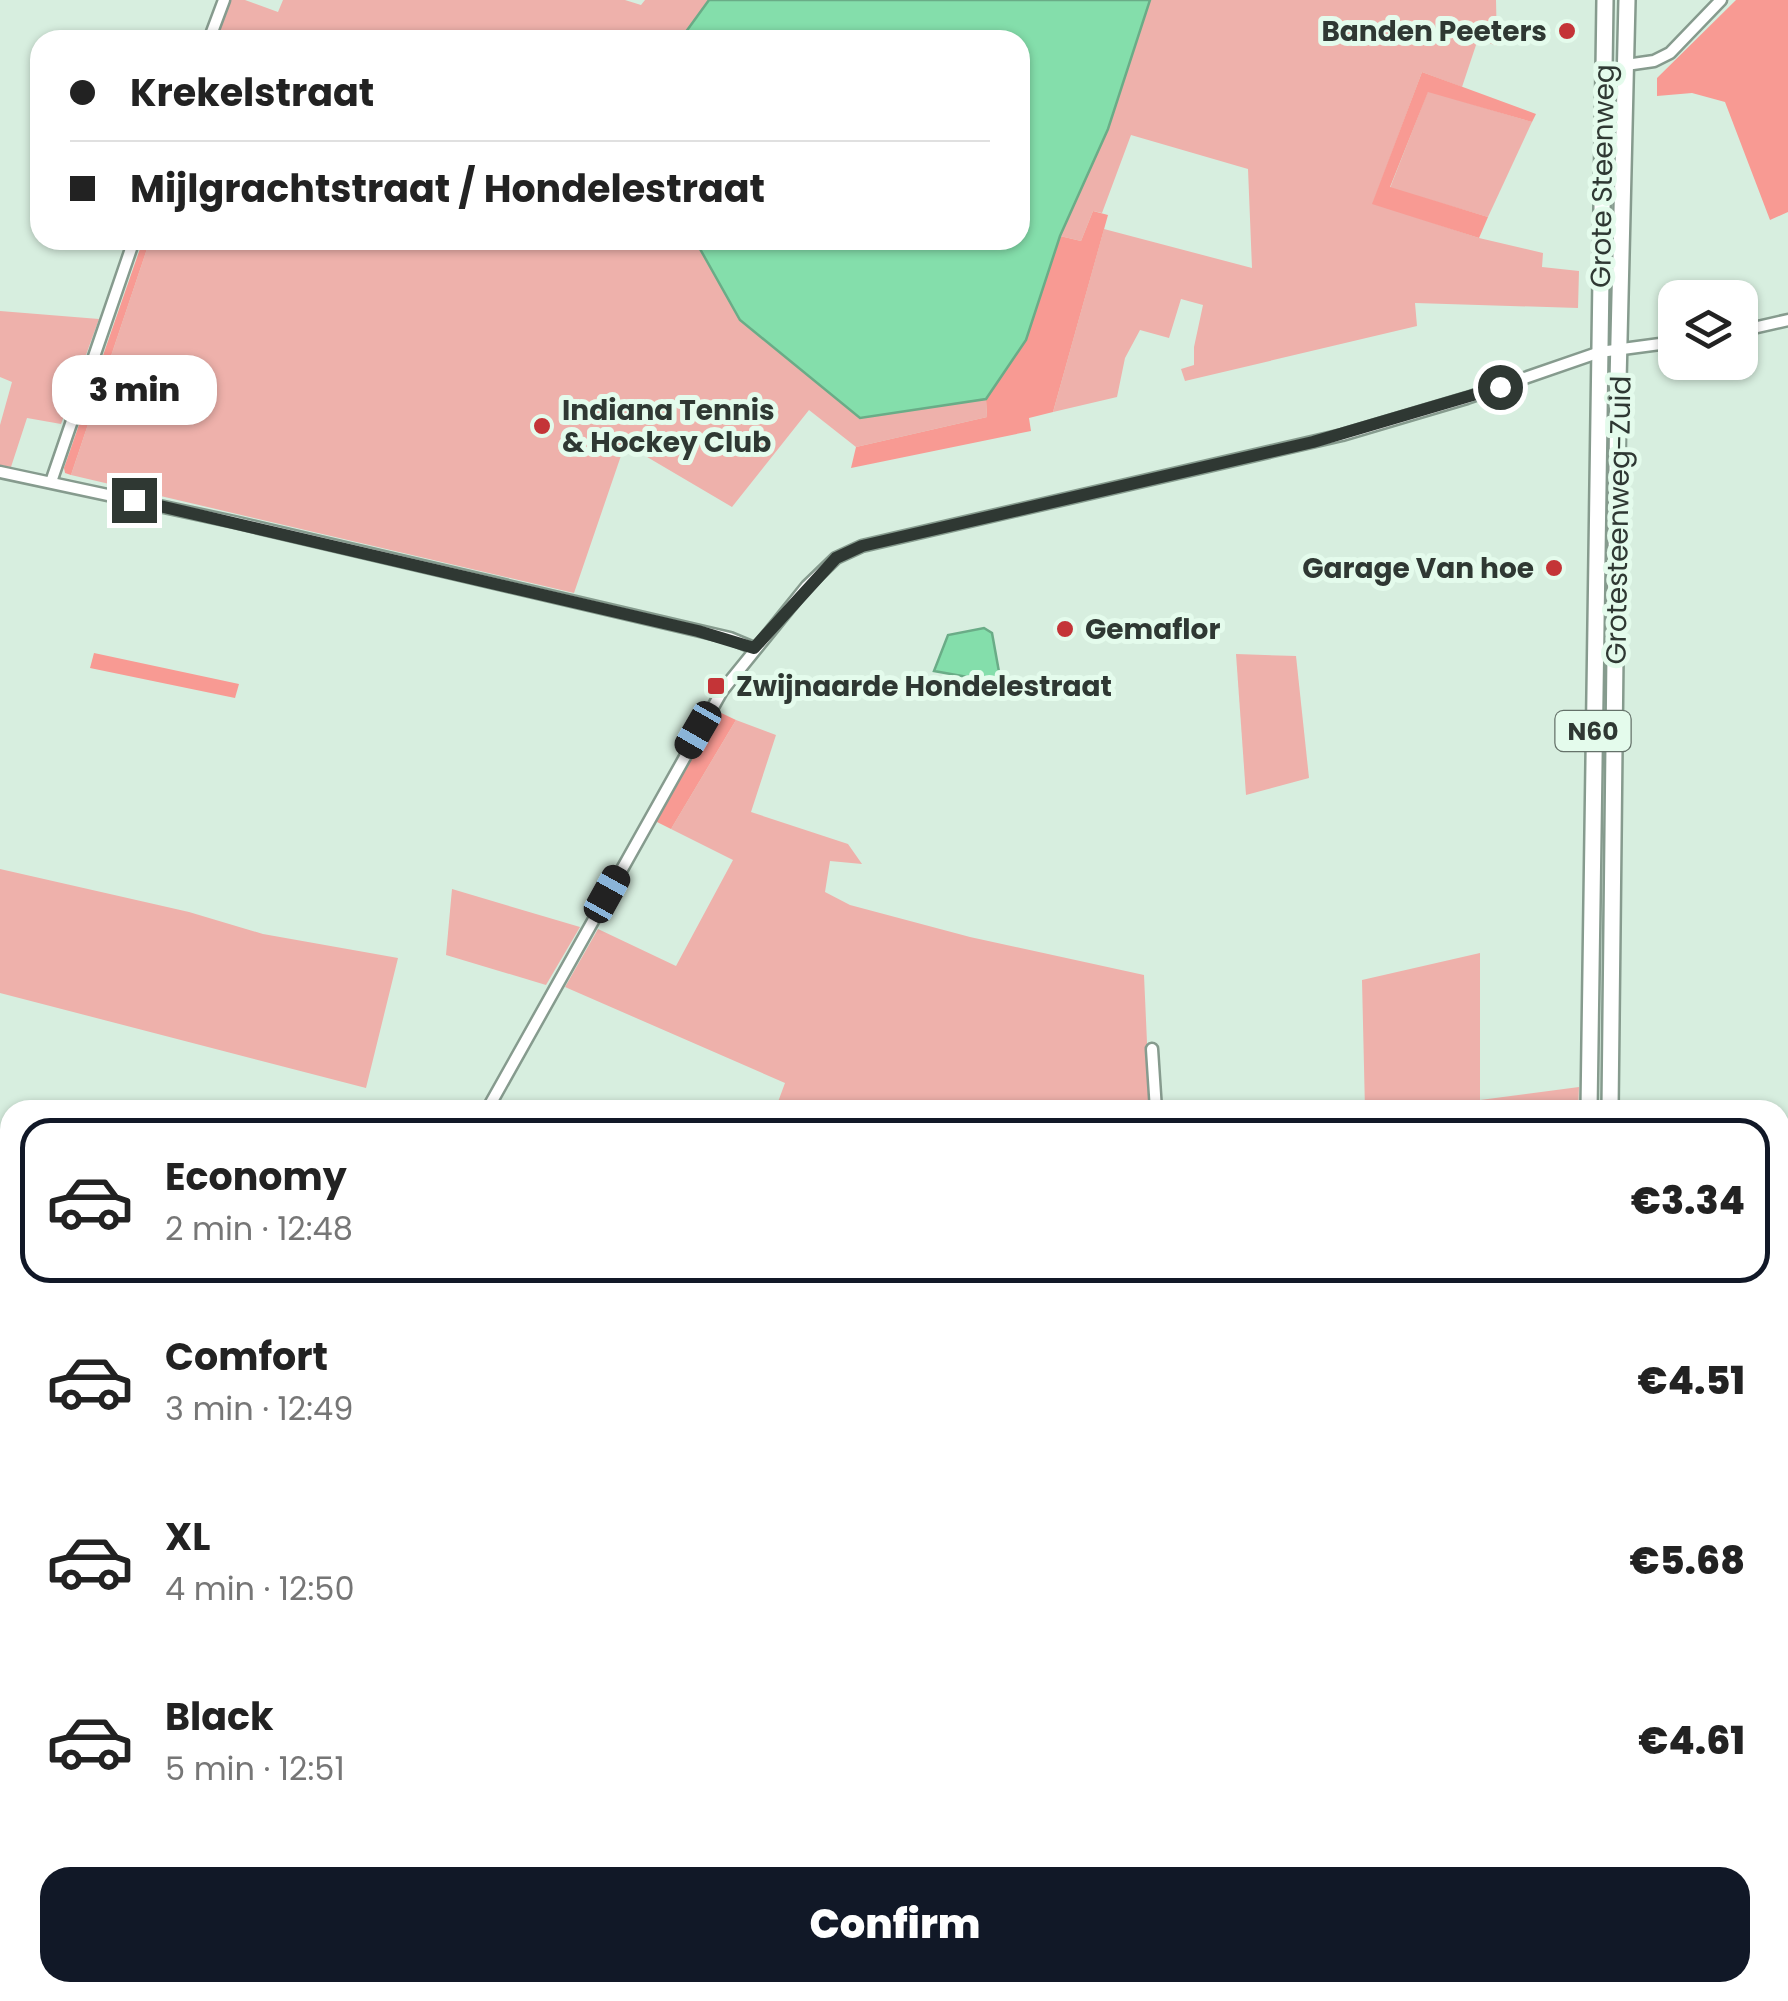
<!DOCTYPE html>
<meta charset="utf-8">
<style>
body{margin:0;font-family:Poppins,sans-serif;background:#f2f2f2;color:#222;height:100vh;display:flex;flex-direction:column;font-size:38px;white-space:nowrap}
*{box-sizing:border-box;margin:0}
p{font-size:32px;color:#767676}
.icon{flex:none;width:55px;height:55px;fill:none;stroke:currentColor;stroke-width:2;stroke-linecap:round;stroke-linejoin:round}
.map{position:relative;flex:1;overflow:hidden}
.sheet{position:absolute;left:0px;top:1100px;width:1790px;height:902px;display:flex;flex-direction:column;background:#fff;border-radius:30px 30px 0 0;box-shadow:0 2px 8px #0004}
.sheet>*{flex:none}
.hud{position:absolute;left:30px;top:30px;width:1000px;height:220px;border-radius:30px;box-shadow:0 2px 8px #0004;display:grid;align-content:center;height:220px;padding:0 40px;background:#fff}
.controls{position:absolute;left:1658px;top:280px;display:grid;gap:20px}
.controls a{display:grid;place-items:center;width:100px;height:100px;border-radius:20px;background:#fff;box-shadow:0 2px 8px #0004;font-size:50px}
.end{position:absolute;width:45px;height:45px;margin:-22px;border:12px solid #2f3833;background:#fff;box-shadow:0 0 0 5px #fff}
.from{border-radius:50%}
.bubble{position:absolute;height:70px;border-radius:30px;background:#fff;box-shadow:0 2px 8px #0004;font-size:32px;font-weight:800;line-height:70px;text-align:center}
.car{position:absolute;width:30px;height:60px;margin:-30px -15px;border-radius:12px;box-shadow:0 0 8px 2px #0007;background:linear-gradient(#222 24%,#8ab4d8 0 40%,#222 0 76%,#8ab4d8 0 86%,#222 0)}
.hud b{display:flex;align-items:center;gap:35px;height:95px;font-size:38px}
.hud b+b{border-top:2px solid #e0e0e0}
.hud i{width:25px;height:25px;background:#222}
ul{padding:18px 0 0;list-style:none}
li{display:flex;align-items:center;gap:30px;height:165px;margin:0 20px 15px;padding:0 20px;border:5px solid transparent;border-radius:30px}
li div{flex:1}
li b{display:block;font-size:38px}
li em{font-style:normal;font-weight:800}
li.current{border-color:#111827}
li>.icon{width:90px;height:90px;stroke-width:1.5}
.primary-button{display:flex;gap:20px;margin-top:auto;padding:20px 40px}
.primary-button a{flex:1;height:115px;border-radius:30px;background:#111827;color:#fff;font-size:40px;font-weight:800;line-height:115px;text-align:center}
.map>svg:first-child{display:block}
</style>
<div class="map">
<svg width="1788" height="2001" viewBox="0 0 1788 2001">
<rect width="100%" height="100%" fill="#d7eedf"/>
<!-- green -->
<g fill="#eeb1ab">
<path d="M231,0H245L278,12L283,0H625L641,5L645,0H709L680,40H216Z"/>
<path d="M1150,0H1496L1497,46L1478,39L1462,87L1422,72L1373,203L1479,238L1543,253L1542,267L1579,271L1578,308L1415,303L1417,326L1185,381L1181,369L1194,365V347L1203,305L1181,299L1169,338L1140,330L1125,358L1117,397L1053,412L1104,229L1252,268L1248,169L1131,135L1102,213L1093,211L1081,241L1060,236L1108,129Z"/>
<path d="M1428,91L1532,122L1488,217L1390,188Z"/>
<path d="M150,240H695L740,320L860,418L986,399L987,417L856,447L809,410L732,507L625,444L574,593L71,475Z"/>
<path d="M0,311L99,319L61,424L27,418L11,467L0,465V425L12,382L0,377Z"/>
<path d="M1236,654L1296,656L1309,778L1246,795Z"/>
<path d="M736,720L776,735L751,812L848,844L862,864L830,861L825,892L850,905L970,937L1144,975L1150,1110H775L785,1083L565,987L598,929L676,966L733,860L671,829Z"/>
<path d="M0,869L189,912L263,934L398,958L366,1088L0,993Z"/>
<path d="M452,889L580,927L546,985L446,955Z"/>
<path d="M1480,953V1100L1579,1087L1578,1110H1365L1362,980Z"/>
<path d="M0,1837L10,1839V1992L126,1993L89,2001H0Z"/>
<path d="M707,1992L1563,1993V2001H697L708,1995Z"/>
</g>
<!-- forest -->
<g fill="#f89a93">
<path d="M1736,0H1788V212L1770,220L1725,102L1692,93L1657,96V78Z"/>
<path d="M1422,72L1536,114L1532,122L1428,92L1390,187L1488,217L1479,238L1372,204Z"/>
<path d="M1093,211L1108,215L1053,412L1029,418L1031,431L851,468L856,447L987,417L986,399L1026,340L1060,236L1081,241Z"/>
<path d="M143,240H150L71,475L65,473L64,468Z"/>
<path d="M94,653L239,684L235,698L90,668Z"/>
<path d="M717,711L736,720L671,829L653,820Z"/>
<path d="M811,1992H1388V2001H794Z"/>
</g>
<!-- water -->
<g fill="#84deab" stroke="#6aac87" stroke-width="2.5">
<path d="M709,0H1150L1108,129L1060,236L1026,340L986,399L860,418L740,320L695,240H1020V40H680Z"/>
<path d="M984,628L992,633L1001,683L934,671L948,635Z"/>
</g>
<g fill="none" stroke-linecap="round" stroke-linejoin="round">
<!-- minor casing -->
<g stroke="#869b8e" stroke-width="15">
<g id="minor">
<path d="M209,40L224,0"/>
<path d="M1626,65L1654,61L1670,53L1721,0"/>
<path d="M1740,331L1788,320"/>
<path d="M0,472L234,522L730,638L754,648"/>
<path d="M51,482L134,240"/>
<path d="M1152,1049L1156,1110"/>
<path d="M487,1110L722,691L807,586L836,558L862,546L1342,435L1467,398L1600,352L1675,342"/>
<path d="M0,1791L10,1794"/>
<path d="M571,1992L578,2001"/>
<path d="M147,2001L199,1993L261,2001"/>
<path d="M376,2001L379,1992"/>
</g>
</g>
<!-- highway casing -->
<g stroke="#869b8e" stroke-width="20">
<g id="highway">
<path d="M1589,1110L1605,0"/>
<path d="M1610,1110L1618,382L1627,0"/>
<path d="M1575,2001V1992"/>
<path d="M1597,2001V1992"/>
</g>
</g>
<!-- minor -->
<use href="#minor" stroke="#fff" stroke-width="10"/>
<!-- highway -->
<use href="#highway" stroke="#fff" stroke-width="15"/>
</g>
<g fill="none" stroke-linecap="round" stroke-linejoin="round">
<!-- route -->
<path stroke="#2f3833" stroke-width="12" d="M134,500L698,631L754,648L836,558L862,546L1313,442L1500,387"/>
</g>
<!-- markers -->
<g fill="#c43437" stroke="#e4fbec" stroke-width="4">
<circle cx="1567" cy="31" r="10"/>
<circle cx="542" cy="426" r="10"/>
<circle cx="1554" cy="568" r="10"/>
<circle cx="1065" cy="629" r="10"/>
<rect x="706" y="676" width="20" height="20" rx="5"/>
</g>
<g text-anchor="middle" stroke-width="10" stroke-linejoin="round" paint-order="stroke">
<!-- shield labels -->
<rect fill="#e4fbec" stroke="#65726a" stroke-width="2.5" x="1555.5" y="711" width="75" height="40" rx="8"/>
<g font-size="25" font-weight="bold" fill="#2f3833">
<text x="1593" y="740">N60</text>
</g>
<!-- poi labels -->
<g font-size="28" font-weight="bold" fill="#2f3833" stroke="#e4fbec" text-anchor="start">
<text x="1547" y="41" text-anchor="end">Banden Peeters</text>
<text x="562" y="420">Indiana Tennis<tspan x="562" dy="32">&amp; Hockey Club</tspan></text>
<text x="1534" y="578" text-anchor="end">Garage Van hoe</text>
<text x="1085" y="639">Gemaflor</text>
<text x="736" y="696">Zwijnaarde Hondelestraat</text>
</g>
<!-- street labels -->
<g font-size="28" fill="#2f3833" stroke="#e4fbec">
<text transform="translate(1602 176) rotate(-89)" y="10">Grote Steenweg</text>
<text transform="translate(1618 520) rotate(-89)" y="10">Grotesteenweg-Zuid</text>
</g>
</g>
</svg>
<div class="controls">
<a><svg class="icon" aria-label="layers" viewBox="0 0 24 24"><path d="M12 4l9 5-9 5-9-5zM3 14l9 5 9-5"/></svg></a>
</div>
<i class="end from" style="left:1500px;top:387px"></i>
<i class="end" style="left:134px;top:500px"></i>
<div class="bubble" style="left:52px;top:355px;width:165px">3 min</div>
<i class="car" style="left:698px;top:730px;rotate:210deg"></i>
<i class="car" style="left:607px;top:894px;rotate:29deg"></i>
<div class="hud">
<b><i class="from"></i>Krekelstraat</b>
<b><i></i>Mijlgrachtstraat / Hondelestraat</b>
</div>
<section class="sheet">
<ul>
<li class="current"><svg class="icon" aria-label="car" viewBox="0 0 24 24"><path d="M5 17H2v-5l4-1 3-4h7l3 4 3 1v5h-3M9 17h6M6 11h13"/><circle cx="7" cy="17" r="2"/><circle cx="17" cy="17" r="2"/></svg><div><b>Economy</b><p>2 min · 12:48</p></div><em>€3.34</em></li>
<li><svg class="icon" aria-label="car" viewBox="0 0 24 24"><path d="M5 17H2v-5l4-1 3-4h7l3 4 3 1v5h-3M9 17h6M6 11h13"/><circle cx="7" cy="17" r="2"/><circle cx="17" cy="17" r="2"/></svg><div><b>Comfort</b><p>3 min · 12:49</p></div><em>€4.51</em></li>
<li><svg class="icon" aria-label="car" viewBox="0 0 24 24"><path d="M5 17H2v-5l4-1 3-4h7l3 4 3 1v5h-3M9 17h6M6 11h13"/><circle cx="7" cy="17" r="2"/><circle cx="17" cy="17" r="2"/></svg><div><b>XL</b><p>4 min · 12:50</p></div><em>€5.68</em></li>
<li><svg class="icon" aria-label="car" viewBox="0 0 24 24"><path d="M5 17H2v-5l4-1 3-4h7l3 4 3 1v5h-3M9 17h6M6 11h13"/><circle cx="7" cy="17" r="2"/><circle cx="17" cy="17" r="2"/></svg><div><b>Black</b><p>5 min · 12:51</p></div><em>€4.61</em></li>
</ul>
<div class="primary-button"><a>Confirm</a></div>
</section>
</div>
